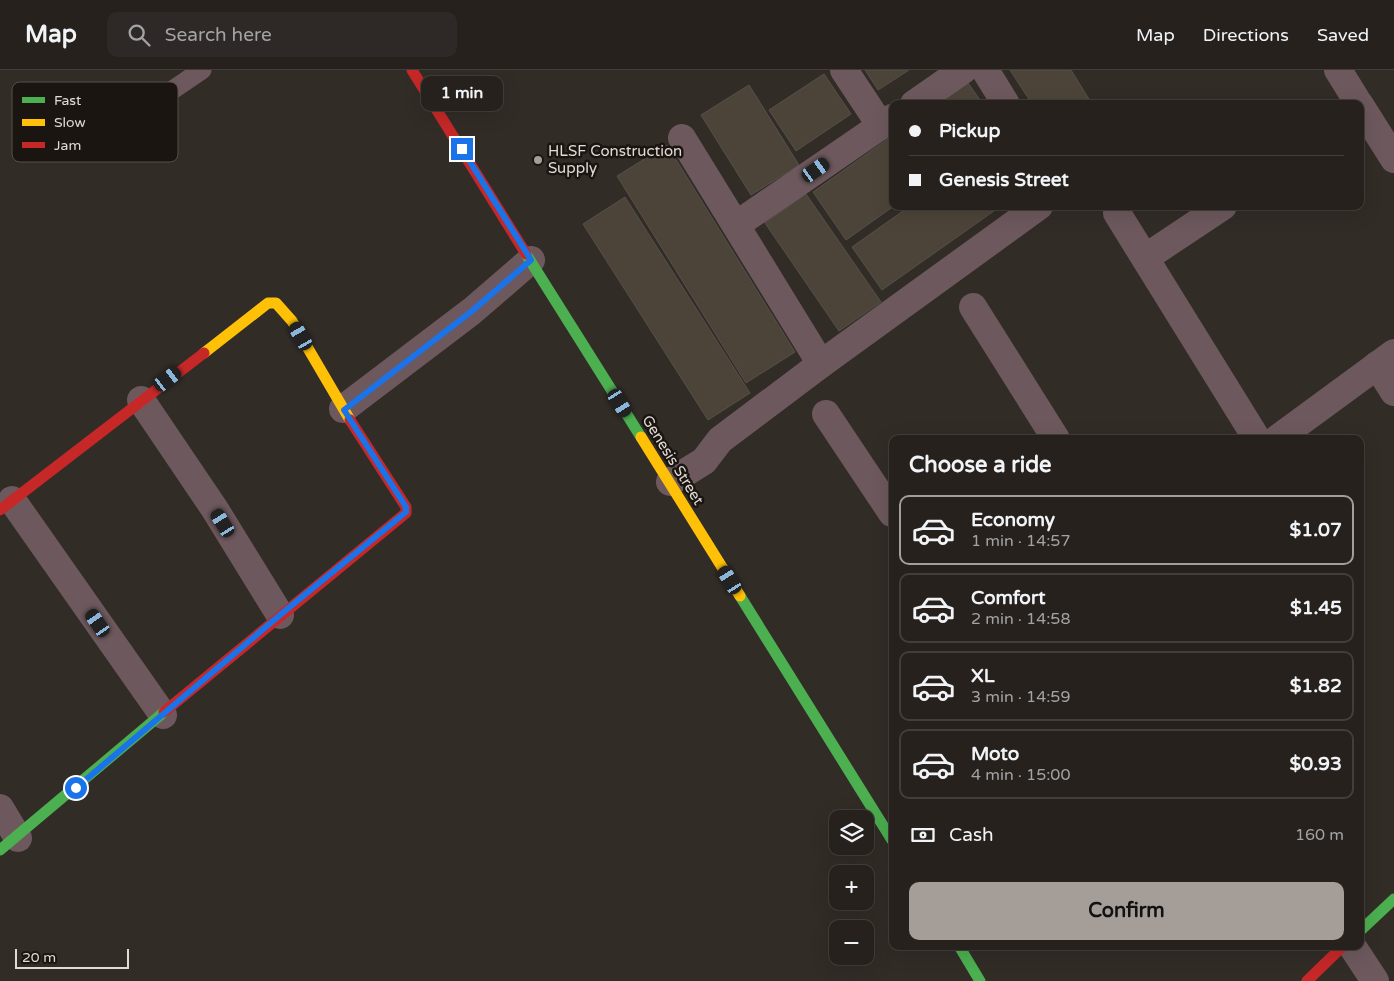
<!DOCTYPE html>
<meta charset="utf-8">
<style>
body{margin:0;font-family:"Varela Round",sans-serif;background:#2e2926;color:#f1f3f6;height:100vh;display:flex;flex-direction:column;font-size:19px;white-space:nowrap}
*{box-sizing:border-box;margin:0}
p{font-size:16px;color:#a4a3a4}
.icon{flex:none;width:28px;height:28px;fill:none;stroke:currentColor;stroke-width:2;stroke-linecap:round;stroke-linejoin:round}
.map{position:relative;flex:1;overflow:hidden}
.details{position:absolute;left:889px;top:365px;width:475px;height:515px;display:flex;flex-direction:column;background:#26211d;border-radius:10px;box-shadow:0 5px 20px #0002,0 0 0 1px #423e3b}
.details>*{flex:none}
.banner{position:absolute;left:889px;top:30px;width:475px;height:110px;border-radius:10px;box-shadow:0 5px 20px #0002,0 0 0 1px #423e3b;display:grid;align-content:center;height:110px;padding:0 20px;background:#26211d}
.controls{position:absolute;left:829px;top:740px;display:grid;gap:10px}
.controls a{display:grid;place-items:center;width:45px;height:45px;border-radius:10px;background:#26211d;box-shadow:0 5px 20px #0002,0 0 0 1px #423e3b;font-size:25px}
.scale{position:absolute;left:15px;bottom:12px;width:114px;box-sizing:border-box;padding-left:5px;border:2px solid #e1dad5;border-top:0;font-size:14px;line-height:18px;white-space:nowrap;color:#e1dad5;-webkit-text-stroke:4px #1a1511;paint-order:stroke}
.end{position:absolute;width:22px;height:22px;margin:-11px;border:6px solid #1a73e8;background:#fff;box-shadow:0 0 0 2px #fff}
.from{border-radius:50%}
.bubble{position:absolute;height:35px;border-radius:10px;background:#26211d;box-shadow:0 5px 20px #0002,0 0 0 1px #423e3b;font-size:16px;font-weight:700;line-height:35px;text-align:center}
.car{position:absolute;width:15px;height:30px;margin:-15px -8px;border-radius:6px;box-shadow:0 0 4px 1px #0007;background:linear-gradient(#222 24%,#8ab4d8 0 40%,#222 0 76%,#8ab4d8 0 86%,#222 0)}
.banner b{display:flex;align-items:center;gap:18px;height:48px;font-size:19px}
.banner b+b{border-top:1px solid #423e3b}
.banner i{width:12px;height:12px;background:#f1f3f6}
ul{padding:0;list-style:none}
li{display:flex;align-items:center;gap:15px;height:70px;margin:0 10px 8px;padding:0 10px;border:2px solid #423e3b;border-radius:10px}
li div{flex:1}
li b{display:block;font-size:19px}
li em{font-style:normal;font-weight:700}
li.active{border-color:#a49d98}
li>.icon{width:45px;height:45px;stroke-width:1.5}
h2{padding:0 20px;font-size:22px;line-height:60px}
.pay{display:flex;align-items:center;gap:12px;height:55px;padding:0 20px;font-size:19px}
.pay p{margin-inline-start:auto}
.button{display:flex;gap:10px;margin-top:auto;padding:10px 20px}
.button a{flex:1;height:58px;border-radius:10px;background:#a49d98;color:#111;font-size:20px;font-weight:700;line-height:58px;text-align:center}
header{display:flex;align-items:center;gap:30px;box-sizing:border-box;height:70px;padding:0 25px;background:#26211d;border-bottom:1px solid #423e3b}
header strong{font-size:24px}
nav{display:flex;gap:28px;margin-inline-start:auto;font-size:18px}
.search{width:350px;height:45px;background:#2e2926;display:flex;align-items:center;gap:12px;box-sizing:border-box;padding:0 18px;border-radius:10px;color:#a4a3a4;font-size:19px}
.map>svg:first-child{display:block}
</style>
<header>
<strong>Map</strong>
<div class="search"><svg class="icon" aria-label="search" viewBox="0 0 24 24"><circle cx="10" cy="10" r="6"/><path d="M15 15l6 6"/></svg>Search here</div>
<nav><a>Map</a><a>Directions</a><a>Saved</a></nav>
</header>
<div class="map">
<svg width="1394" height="911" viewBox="0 0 1394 911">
<rect width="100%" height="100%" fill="#322c27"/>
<!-- building -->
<g fill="#4d4439" stroke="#54504b">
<path d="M865,0H909L878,20Z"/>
<path d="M1010,0H1071L1092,34H1032Z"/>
<path d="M824,4L851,44L796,81L769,40Z"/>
<path d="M968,13L983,34H938Z"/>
<path d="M749,15L799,95L751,125L701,45Z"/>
<path d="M892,66L894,136L846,170L813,122Z"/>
<path d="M667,75L795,282L746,313L617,106Z"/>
<path d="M806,124L881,232L839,261L765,153Z"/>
<path d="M625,127L750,323L708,350L583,154Z"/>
<path d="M910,136H1001L882,220L852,177Z"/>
</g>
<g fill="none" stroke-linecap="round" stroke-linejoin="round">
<!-- lane -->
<path stroke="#6d595d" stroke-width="19" d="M146,38L202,0"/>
<!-- street -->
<g stroke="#6d595d" stroke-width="28">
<path d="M844,0L881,56"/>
<path d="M985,0L1006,34"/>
<path d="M1338,0L1359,34"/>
<path d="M914,34L963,0"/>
<path d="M1360,35L1394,89"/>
<path d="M682,68L821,294"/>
<path d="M1117,143L1257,369"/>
<path d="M736,155L892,48"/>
<path d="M1145,188L1223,136"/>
<path d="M973,237L1056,369"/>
<path d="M1377,295L1394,322"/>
<path d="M141,330L214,438L280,545"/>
<path d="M343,339L472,241L531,190"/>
<path d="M826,344L892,443"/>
<path d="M1277,369L1394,283"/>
<path d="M670,412L704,391L720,370L821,294L1039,136"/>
<path d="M12,430L163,645"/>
<path d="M0,738L18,768"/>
<path d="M1352,876L1375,911"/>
</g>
<!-- fast -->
<g stroke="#4caf50" stroke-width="11">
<path d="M526,184L641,367"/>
<path d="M740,526L892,770"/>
<path d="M0,780L164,642"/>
<path d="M1360,861L1394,829"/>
<path d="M959,876L980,911"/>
</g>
<!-- slow -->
<g stroke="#ffc107" stroke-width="11">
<path d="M204,283L268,233H276L292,251L350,350"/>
<path d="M641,367L740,526"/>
</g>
<!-- jam -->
<g stroke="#c62828" stroke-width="11">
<path d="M412,0L526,184"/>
<path d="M0,440L204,283"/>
<path d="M164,642L406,443V437L350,350"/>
<path d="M1307,911L1343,876"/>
</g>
</g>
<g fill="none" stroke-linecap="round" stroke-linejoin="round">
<!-- route -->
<path stroke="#1a73e8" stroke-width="6" d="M76,718L280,545L406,442V437L344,340L472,241L531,190L462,79"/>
</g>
<!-- markers -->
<circle fill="#a49d98" stroke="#1a1511" stroke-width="2" cx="538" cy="90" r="5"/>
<g text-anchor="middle" stroke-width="5" stroke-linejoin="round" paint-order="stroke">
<!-- poi labels -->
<g font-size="15" fill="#e1dad5" stroke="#1a1511" text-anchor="start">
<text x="548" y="86">HLSF Construction<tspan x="548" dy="17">Supply</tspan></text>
</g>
<!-- street labels -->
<g font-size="15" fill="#e1dad5" stroke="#1a1511">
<text transform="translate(673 390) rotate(58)" y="5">Genesis Street</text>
</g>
</g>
<!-- legend -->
<rect x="12" y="12" width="166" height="80" rx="8" fill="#1a1511" stroke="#56504c" stroke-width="1"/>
<rect x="22" y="27" width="23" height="6" fill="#4caf50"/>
<rect x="22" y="49" width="23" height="7" fill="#ffc107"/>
<rect x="22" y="72" width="23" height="6" fill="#c62828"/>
<g font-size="14" fill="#e1dad5">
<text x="54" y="35">Fast</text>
<text x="54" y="57">Slow</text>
<text x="54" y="80">Jam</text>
</g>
</svg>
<div class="controls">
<a><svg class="icon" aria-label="layers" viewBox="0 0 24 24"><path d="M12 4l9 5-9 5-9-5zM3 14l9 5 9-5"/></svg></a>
<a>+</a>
<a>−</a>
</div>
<div class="scale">20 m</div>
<i class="end from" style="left:76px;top:718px"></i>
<i class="end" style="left:462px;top:79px"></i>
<div class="bubble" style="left:421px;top:6px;width:82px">1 min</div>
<i class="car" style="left:816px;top:100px;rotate:55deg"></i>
<i class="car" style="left:301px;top:266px;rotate:330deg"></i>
<i class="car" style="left:168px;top:309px;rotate:53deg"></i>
<i class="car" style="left:620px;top:333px;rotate:148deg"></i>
<i class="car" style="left:223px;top:453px;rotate:328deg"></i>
<i class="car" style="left:730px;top:510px;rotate:328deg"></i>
<i class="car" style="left:98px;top:553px;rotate:325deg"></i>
<div class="banner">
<b><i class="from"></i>Pickup</b>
<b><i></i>Genesis Street</b>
</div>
<section class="details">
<h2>Choose a ride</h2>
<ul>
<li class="active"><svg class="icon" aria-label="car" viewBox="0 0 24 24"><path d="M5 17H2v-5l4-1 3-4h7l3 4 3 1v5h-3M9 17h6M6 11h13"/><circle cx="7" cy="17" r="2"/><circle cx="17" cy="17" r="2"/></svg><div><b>Economy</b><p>1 min · 14:57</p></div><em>$1.07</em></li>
<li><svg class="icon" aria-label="car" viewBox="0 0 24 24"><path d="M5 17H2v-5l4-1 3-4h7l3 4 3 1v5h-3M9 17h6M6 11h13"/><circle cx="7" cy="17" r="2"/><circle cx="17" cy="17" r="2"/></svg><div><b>Comfort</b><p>2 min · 14:58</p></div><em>$1.45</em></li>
<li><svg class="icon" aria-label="car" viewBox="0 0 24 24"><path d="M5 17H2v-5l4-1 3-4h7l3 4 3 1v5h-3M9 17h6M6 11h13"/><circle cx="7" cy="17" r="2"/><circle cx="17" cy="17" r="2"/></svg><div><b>XL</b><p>3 min · 14:59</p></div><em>$1.82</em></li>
<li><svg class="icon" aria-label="car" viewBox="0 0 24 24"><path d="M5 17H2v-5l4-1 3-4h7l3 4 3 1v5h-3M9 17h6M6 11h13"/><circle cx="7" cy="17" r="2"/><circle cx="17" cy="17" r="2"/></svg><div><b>Moto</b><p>4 min · 15:00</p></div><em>$0.93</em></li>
</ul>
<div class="pay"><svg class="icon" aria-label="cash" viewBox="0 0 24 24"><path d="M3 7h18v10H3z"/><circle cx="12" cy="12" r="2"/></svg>Cash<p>160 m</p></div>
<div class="button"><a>Confirm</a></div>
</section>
</div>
